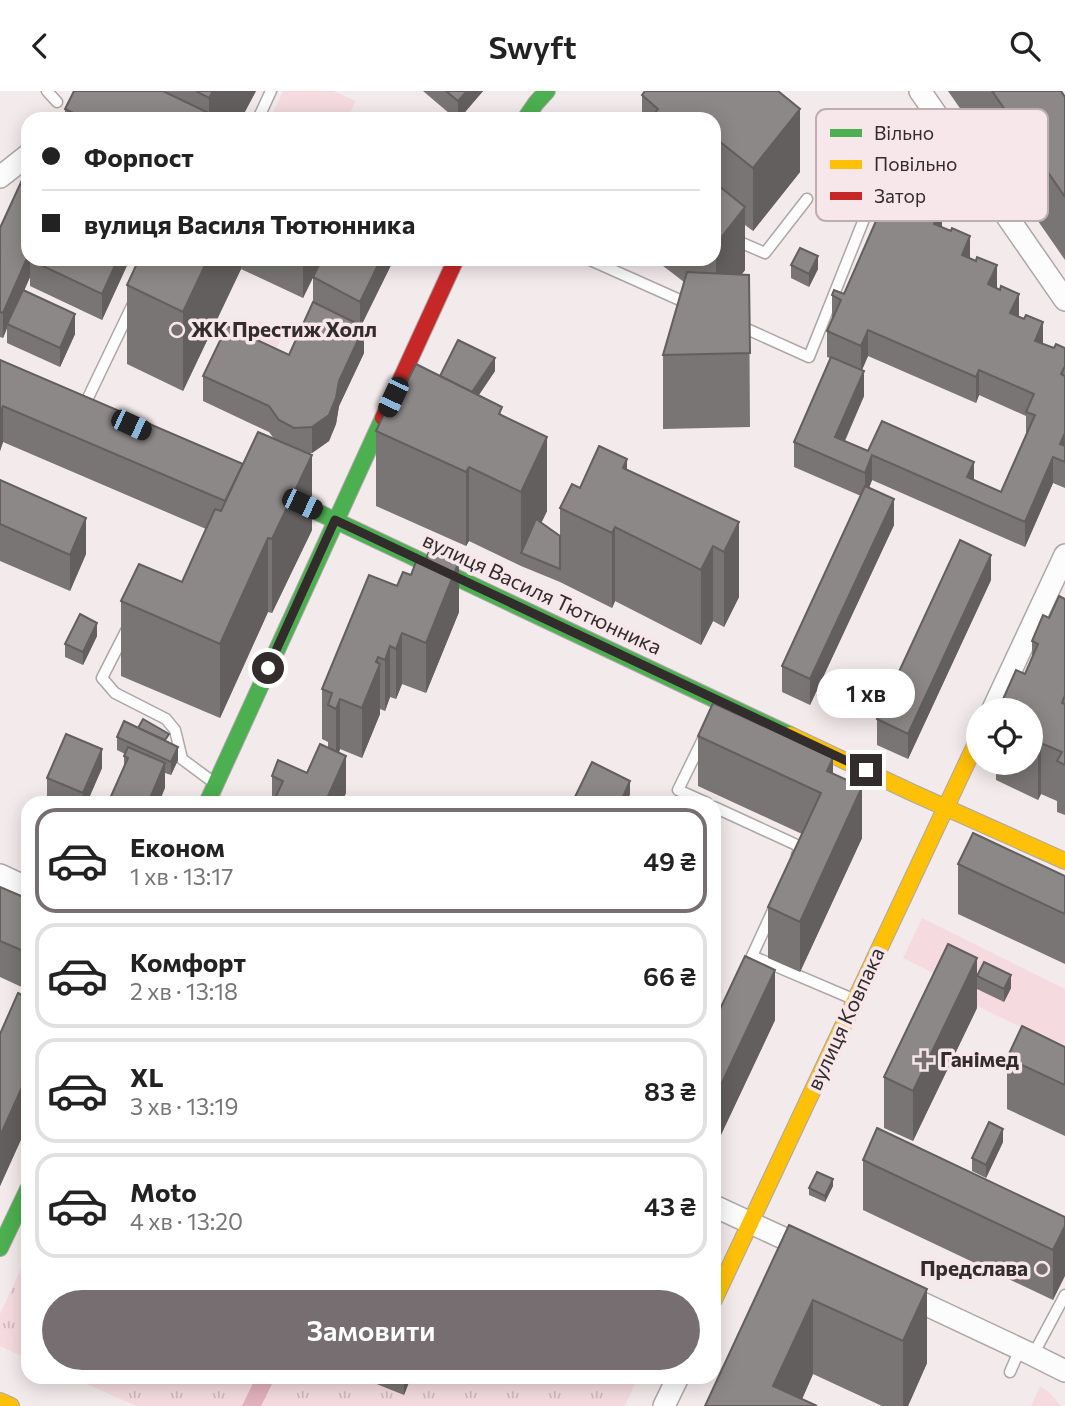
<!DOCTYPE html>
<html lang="uk">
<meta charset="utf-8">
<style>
body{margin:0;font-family:Commissioner,sans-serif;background:#f6f6f6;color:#222;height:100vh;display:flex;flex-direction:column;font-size:26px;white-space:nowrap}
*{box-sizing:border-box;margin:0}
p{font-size:23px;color:#767676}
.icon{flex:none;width:38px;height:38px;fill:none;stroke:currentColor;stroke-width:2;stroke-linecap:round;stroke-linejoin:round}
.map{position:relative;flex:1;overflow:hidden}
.details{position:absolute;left:21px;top:705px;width:700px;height:588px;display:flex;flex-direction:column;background:#fff;border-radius:21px;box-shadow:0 4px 18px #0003}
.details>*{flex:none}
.top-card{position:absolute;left:21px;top:21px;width:700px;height:154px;border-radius:21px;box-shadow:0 4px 18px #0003;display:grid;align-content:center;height:154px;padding:0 21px;background:#fff}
.tools{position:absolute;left:966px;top:607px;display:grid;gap:14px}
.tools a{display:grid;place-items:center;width:77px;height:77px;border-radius:50%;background:#fff;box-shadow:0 4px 18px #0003;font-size:35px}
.end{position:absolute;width:32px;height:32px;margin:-16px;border:9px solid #322c2d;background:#fff;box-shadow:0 0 0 4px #fff}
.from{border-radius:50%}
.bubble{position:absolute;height:49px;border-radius:24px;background:#fff;box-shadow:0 4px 18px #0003;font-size:23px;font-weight:600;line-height:49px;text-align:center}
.car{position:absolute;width:21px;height:42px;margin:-21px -10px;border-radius:9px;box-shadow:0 0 5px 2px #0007;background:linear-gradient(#222 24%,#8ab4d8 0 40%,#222 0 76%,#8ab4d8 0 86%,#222 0)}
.top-card b{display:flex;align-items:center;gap:24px;height:66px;font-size:26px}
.top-card b+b{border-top:2px solid #e0e0e0}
.top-card i{width:18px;height:18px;background:#222}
ul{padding:12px 0 0;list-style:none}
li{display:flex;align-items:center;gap:21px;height:105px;margin:0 14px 10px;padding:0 7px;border:4px solid #e0e0e0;border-radius:21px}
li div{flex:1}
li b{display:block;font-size:26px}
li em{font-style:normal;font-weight:600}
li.selected{border-color:#766e70}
li>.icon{width:63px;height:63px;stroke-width:1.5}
.primary-button{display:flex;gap:14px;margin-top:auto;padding:14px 21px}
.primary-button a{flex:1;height:80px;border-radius:42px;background:#766e70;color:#fff;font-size:28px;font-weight:600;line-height:80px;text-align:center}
header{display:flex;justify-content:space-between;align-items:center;height:91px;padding:0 21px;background:#fff;font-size:32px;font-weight:600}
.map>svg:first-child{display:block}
</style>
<header><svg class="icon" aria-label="back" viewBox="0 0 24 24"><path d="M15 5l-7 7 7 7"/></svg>Swyft<svg class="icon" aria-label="search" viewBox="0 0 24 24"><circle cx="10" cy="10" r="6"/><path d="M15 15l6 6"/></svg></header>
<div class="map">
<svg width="1065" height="1315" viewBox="0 0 1065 1315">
<defs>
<pattern id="park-tufts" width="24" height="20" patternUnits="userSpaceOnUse" patternTransform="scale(1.75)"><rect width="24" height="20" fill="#f5dbe0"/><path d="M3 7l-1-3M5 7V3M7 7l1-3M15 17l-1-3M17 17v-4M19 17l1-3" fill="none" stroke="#d2bcc0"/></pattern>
</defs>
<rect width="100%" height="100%" fill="#f3eaec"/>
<!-- grass -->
<g fill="#f5dbe0">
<path d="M283,0H333L356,10L347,28H270Z"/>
<path d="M922,827L1065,898V972L1033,942L948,901L933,882L903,867Z"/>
<path d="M1040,1295L1049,1301L1061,1315H1031Z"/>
</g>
<!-- park -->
<g fill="url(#park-tufts)">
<path d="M259,230L284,241L272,267L247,256Z"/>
<path d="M28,1163V1268L0,1255V1223Z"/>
<path d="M71,1286H638L625,1315H136Z"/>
</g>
<!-- water -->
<path fill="#e1b1bd" d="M256,1286H268L274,1289L261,1315H242Z"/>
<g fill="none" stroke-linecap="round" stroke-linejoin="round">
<!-- lane casing -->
<g stroke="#ada6a8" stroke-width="13">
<g id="lane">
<path d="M47,0L57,11"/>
<path d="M258,28L271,0"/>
<path d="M714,135L728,146L765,162L807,108"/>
<path d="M588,168L691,214"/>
<path d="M738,234L809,266L882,83L945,35"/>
<path d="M85,313L132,215"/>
<path d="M127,538L102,587L115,602L166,628L175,639L182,668L213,691"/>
<path d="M703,648L678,699L707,712"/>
<path d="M714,716L801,756L797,764"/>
<path d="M774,817L752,865L853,908"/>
<path d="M1033,1264L1065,1204"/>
<path d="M1010,1281L1020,1258"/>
</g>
</g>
<!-- street casing -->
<g stroke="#ada6a8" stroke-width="24">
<g id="street">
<path d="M920,0L1065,209"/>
<path d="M0,86L28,64"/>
<path d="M992,620L1065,464"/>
<path d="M0,784L28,797"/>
<path d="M714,1115L807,1158"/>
<path d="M903,1203L1033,1264L1065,1280"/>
<path d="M664,1315L678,1286"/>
</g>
</g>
<!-- fast casing -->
<g stroke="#ada6a8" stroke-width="18">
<g id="fast">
<path d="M525,28L536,12L547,0"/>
<path d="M277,402L790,644"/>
<path d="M207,712L383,327"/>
<path d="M0,1157L28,1098"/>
</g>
</g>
<!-- slow casing -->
<g stroke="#ada6a8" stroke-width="18">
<g id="slow">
<path d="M790,644L913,702L1065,770"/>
<path d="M714,1209L978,648"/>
<path d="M0,1310L11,1315"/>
</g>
</g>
<!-- jam casing -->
<g stroke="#ada6a8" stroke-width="18">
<path id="jam" d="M383,327L456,168"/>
</g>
<!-- lane -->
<use href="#lane" stroke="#fdfcfc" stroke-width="10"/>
<!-- street -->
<use href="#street" stroke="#fdfcfc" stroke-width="21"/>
<!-- fast -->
<use href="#fast" stroke="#4caf50" stroke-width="16"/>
<!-- slow -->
<use href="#slow" stroke="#ffc107" stroke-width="16"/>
<!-- jam -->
<use href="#jam" stroke="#c62828" stroke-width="16"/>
</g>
<!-- wall -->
<g fill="#787574" fill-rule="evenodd">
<path d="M74,0H256L241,28H65V18Z"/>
<path d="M423,0H483L459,28H456Z"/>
<path d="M645,0H778L800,18V81L753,140L745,134V179L741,184H749L750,336L663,338V264L684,191L654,168H714V28H642V4Z"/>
<path d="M948,0H1061L1065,6V169Z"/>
<path d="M877,111L942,136L997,197L1019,226L1043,253L1054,257H1065V397L1053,392L1025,456L872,389L869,397L894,434L810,614L782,601V575L861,405L794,376V351L830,267L827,266V240L832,230V204L844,203L877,129ZM868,265L976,312L979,304L1026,325V345L1001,401L974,389L868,360L845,350L864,305L862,279Z"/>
<path d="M0,137L28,168H130L102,229L30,195V186L24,200L75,243L60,276L7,252V237L3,247L0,246Z"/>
<path d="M139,168H394L361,235L364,262L339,315L336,333L329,350L312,362H306L312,439L272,522L268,521L220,627L121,585V510L182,491L206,438L3,351L0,360V269L243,373L275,349L269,341L203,310V285L289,264L313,212V186L321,170L303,207L241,178L183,300L127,273V194Z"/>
<path d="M791,174L818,178L809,196L791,187Z"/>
<path d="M495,280L479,304L502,324L547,420L541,432L560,445V417L580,397L627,379L739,431V506L724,536L713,530L701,554L615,510L612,517L560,491L521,475L469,450L466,455L376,415V340L399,307L440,285Z"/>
<path d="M0,389L86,463L70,500L0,470Z"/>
<path d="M369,484L459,521L426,602L402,593L396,608L390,606L385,620L380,618V623L362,667L340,658L339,662L346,702L341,712H272V685L307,682L328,656V651L322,648V598Z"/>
<path d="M991,489L908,668L877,654V628Z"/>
<path d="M1065,508V724L1057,721V710L1041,703L1038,709L996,689V672H1031V620H1000V615L1025,583L1032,568V550Z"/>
<path d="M97,545L83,574L65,566V553Z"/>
<path d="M698,645L833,682L862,747L800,881L768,867V816L802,743L698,695Z"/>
<path d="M117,646L169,650L168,651L178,669L171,684L165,682V697L124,676V665L125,663L117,659Z"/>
<path d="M102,677L89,706L103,712H60L47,707V687Z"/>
<path d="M630,703L626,712H572Z"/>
<path d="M958,773L1065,785V873L958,823Z"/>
<path d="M0,796L28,808V1033L0,1095V943L26,898L0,886Z"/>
<path d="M977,885L1011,897L1004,911L977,898Z"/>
<path d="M977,917L913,1050L884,1037V986Z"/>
<path d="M775,929L719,1048L714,1046V931Z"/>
<path d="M1065,956V1045L1007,1018V967Z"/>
<path d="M1003,1051L986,1087L972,1080V1067Z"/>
<path d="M863,1069L1065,1126L1053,1209L863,1119Z"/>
<path d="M833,1095L825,1111L809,1104V1097Z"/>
<path d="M789,1134L927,1272L908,1315H882L813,1283L802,1308L705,1315Z"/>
<path d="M359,1286H411L404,1304Z"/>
</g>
<!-- shaded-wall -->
<g fill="#625f5e">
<path d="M213,0H256L241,28H209V7Z"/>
<path d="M467,0H483L459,28H458V10Z"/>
<path d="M800,18V81L753,140V77Z"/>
<path d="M942,115V141L934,133Z"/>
<path d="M745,116V179L716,217V153Z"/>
<path d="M970,145V171L962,164Z"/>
<path d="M28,165V168H38L30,169V186L9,233H7V237L3,247V222Z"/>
<path d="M818,165V178L809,196V183Z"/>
<path d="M118,168H130L102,229V203Z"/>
<path d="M208,168H241V178L183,300V221Z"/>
<path d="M303,168H322L303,207Z"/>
<path d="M381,168H394L360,237V211Z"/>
<path d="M997,174V200L988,193Z"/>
<path d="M1019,203V228L1010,222Z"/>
<path d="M75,223V243L60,276V257Z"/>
<path d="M1043,231V257L1035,250Z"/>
<path d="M364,236V262L339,315L336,333L329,350L312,362V336L339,290Z"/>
<path d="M868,239V265L861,281V255Z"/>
<path d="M495,267V280L441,359V346Z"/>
<path d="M979,279V304L976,312V286Z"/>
<path d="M864,280V305L836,369L835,346Z"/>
<path d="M3,315V351L0,360V323Z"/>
<path d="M1065,342V367L1060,353Z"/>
<path d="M547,346V420L526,464L521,462V401Z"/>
<path d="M312,364V439L272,522V448Z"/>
<path d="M872,364V389L865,407V382Z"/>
<path d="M1053,366V392L1025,456V431Z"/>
<path d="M627,368V442L623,377Z"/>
<path d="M974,371V396L967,386Z"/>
<path d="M469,376V450L466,455V381Z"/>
<path d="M894,408V434L810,614V588Z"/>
<path d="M86,427V463L70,500V464Z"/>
<path d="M739,431V506L724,536V461Z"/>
<path d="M615,436V510L612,517V442Z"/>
<path d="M268,447V521L220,627V553Z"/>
<path d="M713,455V530L701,554V479Z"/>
<path d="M991,464V489L908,668V643Z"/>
<path d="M459,470V521L426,602V552Z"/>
<path d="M97,532V545L83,574V561Z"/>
<path d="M402,542V593L396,608V558Z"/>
<path d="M390,555V606L385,620V569Z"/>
<path d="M378,566V580L380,573V623L362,667V617Z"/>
<path d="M340,608V658L336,668V618Z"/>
<path d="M1041,652V703L1038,709V658Z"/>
<path d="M178,656V669L171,684V671Z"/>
<path d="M102,658V677L87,712H83V702Z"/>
<path d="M346,665V702L341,712H325Z"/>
<path d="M833,667V718L827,680Z"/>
<path d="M165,672V697L159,712H148Z"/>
<path d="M630,690V703L626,712H622V708Z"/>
<path d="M862,696V747L800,881V831Z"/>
<path d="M977,867V917L913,1050V1000Z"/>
<path d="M775,879V929L719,1048V998Z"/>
<path d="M1011,884V897L1004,911V898Z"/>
<path d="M28,983V1033L0,1095V1045Z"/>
<path d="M1003,1038V1051L986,1087V1074Z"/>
<path d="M833,1088V1095L825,1111V1105Z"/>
<path d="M1065,1135V1185L1053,1209V1159Z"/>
<path d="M927,1198V1272L908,1315H903V1250Z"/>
<path d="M813,1209V1283L799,1315L773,1295Z"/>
<path d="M406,1286H411L404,1304V1291Z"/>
</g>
<!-- building -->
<g fill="#8c8887" stroke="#625f5e" stroke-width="2">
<path d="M74,0H163L221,28H86L65,18Z"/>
<path d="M196,0H213L209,7Z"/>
<path d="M446,0H467L458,10Z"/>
<path d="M645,0H778L800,18L753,77L714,46V28H691L686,24L683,28H650L658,18L642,4Z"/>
<path d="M992,0H1061L1065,6V106Z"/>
<path d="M22,89L28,92V165L3,222L0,221V137Z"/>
<path d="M714,91L745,116L716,153L714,152Z"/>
<path d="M892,99L924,113L926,108L942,115L934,133L951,140L952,137L970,145L962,164L976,170L977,166L997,174L988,193L1000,199L1001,195L1019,203L1010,222L1024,228L1026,224L1043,231L1035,250L1054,257L1056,253L1065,257V275L1061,283L1065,285V342L1060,353L1065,355V371L1053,366L1025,431L872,364L865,382L794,351L831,266L864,280L835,346L868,360L882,330L974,371L967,386L1001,401L1035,324L1026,321L1034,303L979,279L976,286L868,239L861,255L827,240L841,209L832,204L834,199L844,203L883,114L877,111L880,103L889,106Z"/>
<path d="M800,157L818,165L809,183L791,174Z"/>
<path d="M31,168H118L102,203L30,169Z"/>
<path d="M139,168H208L183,221L127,194Z"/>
<path d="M322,168H381L360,211L313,186Z"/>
<path d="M687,181L749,184L750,262L663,264Z"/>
<path d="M23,199L75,223L60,257L7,233Z"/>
<path d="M313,211L364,236L339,290L336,307L329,324L312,336L294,337L279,329L269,315L203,285L227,235L289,264Z"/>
<path d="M458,249L495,267L472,301L440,285Z"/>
<path d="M0,269L243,373L225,410L3,315L0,323Z"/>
<path d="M416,273L502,316L499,323L547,346L521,401L469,376L466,381L376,340L393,304L399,307Z"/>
<path d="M258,341L312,364L272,448L268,447L220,553L121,510L139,473L182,491L215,418L221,420Z"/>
<path d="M599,355L627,368L623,377L739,431L724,461L713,455L701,479L615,436L612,442L560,417L572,393L580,397Z"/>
<path d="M0,389L86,427L70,464L0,433Z"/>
<path d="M865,395L894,408L810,588L782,575Z"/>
<path d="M536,428L560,445V478L521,462Z"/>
<path d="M960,449L991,464L908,643L877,628Z"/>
<path d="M430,458L459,470L426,552L402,542L396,558L390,555L385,569L378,566L376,571L380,573L362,617L340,608L336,618L328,614L332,602L322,598L369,484L397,495L403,481L411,484L417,468L425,471Z"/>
<path d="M1059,505L1065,508V604L1062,612L1065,613V674L1057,670L1062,661L1041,652L1038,658L1031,655V620H1005L1006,617L1000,615L1016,579L1025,583L1038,553L1032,550L1043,524L1049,527Z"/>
<path d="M80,523L97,532L83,561L65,553Z"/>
<path d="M713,612L833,667L827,680L862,696L800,831L768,816L821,702L698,645Z"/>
<path d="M143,628L169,643L165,649L138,637Z"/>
<path d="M124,630L178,656L171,671L117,646Z"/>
<path d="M66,643L102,658L83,702L47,687Z"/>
<path d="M320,653L346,665L325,712H273L283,690L272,685L278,669L307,682Z"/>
<path d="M128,656L165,672L148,712H108L128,667L124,665Z"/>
<path d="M592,671L630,690L622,708L616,706L613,712H572Z"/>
<path d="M86,705L103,712H83Z"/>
<path d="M973,742L1065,785V823L958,773Z"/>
<path d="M0,796L28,808V862L0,850Z"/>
<path d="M948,853L977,867L913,1000L884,986Z"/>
<path d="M745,865L775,879L719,998L714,995V931Z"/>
<path d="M984,871L1011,884L1004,898L977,885Z"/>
<path d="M28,894V907L23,905Z"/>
<path d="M18,902L28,907V983L0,1045V943Z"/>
<path d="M1022,935L1065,956V994L1007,967Z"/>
<path d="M989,1031L1003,1038L986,1074L972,1067Z"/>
<path d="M877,1037L1065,1126V1135L1053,1159L863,1069Z"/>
<path d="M817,1081L833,1088L825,1105L809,1097Z"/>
<path d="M789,1134L927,1198L903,1250L813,1209L773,1295L817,1315H705Z"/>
<path d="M393,1286H406L404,1291Z"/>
</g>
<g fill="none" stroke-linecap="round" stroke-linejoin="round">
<!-- route -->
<path stroke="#322c2d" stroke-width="9" d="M268,577L335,429L866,679"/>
</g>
<!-- markers -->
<g fill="#766e70" stroke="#f7e6ea" stroke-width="2.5">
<circle cx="177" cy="239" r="7"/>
<path d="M920.5 958.5h7v7h7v7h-7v7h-7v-7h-7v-7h7z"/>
<circle cx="1042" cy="1178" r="7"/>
</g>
<g text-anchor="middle" stroke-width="7" stroke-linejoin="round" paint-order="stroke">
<!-- poi labels -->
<g font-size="21" font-weight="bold" fill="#322c2d" stroke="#f7e6ea" text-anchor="start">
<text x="191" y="246">ЖК Престиж Холл</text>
<text x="940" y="976">Ганімед</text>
<text x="1028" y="1185" text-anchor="end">Предслава</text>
</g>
<!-- street labels -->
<g font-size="21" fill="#322c2d" stroke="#f7e6ea">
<text transform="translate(542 503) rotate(25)" y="7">вулиця Василя Тютюнника</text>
<text transform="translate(846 928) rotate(-65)" y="7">вулиця Ковпака</text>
</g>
</g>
<!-- legend -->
<rect x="816" y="18" width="232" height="112" rx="10" fill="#f7e6ea" stroke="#bcaeb1" stroke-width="2"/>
<rect x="830" y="38" width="32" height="8" fill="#4caf50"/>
<rect x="830" y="69" width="32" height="9" fill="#ffc107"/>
<rect x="830" y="101" width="32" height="8" fill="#c62828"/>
<g font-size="19" fill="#322c2d">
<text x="874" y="49">Вільно</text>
<text x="874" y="80">Повільно</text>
<text x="874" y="112">Затор</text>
</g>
</svg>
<div class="tools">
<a><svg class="icon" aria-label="locate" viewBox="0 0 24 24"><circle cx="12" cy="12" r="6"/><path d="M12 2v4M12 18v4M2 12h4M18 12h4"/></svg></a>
</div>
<i class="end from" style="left:268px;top:577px"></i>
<i class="end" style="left:866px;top:679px"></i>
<div class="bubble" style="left:817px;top:578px;width:98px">1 хв</div>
<i class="car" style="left:393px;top:306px;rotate:205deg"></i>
<i class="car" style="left:131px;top:334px;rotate:115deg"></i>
<i class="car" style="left:302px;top:413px;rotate:115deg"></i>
<div class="top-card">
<b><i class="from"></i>Форпост</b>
<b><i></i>вулиця Василя Тютюнника</b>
</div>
<section class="details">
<ul>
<li class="selected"><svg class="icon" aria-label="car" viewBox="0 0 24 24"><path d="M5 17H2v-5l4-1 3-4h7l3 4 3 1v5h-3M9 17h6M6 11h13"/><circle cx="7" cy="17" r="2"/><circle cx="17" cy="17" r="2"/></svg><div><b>Економ</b><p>1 хв · 13:17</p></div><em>49 ₴</em></li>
<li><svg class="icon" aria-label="car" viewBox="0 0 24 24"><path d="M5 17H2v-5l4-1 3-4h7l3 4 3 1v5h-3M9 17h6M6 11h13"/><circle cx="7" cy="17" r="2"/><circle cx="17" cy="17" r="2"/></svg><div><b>Комфорт</b><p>2 хв · 13:18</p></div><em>66 ₴</em></li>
<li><svg class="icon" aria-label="car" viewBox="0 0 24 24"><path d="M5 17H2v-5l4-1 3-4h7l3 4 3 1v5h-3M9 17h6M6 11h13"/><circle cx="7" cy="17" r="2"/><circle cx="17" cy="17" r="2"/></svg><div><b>XL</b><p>3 хв · 13:19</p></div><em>83 ₴</em></li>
<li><svg class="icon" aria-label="car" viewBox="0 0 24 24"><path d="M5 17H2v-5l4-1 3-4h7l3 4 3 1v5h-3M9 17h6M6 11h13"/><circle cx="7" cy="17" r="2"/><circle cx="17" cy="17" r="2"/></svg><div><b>Moto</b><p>4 хв · 13:20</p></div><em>43 ₴</em></li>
</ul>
<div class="primary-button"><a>Замовити</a></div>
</section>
</div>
